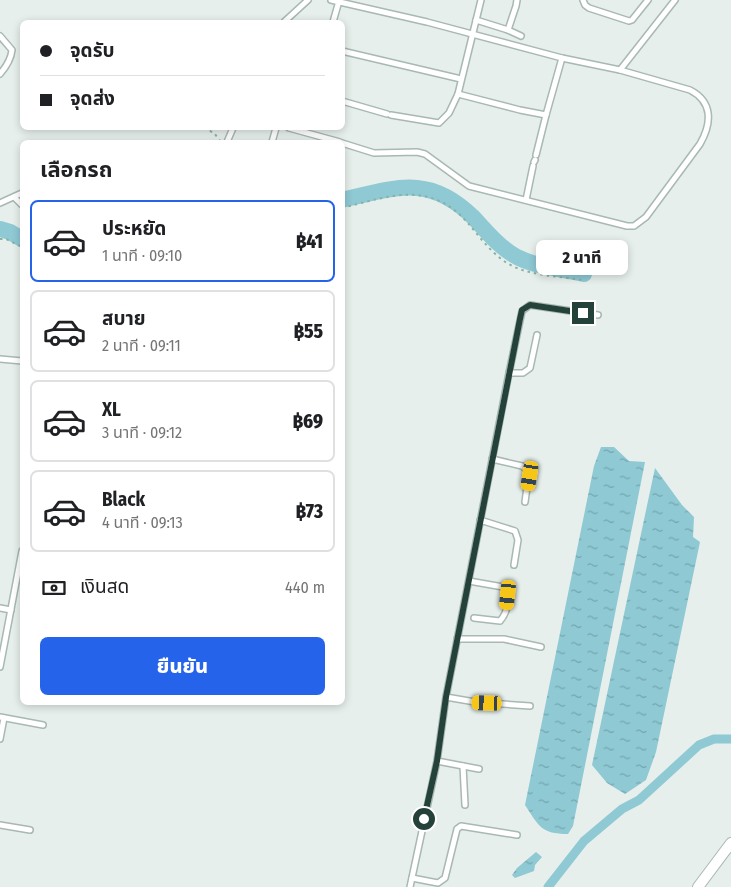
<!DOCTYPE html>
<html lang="th">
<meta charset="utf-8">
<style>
body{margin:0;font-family:"Fira Sans Condensed","Noto Sans Thai",sans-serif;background:#f6f6f6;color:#202124;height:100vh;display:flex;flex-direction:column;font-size:19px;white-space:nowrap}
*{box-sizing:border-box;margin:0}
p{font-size:16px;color:#757577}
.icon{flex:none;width:28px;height:28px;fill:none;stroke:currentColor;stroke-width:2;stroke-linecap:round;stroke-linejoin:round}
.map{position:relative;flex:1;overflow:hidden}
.sheet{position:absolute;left:20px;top:140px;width:325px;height:565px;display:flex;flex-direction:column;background:#fff;border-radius:8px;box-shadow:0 2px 8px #0003}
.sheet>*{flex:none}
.top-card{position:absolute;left:20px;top:20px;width:325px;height:110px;border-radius:8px;box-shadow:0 2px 8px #0003;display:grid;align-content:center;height:110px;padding:0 20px;background:#fff}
.end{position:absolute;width:22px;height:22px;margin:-11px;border:6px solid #24423a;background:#fff;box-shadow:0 0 0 2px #fff}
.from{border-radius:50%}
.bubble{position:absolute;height:35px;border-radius:8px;background:#fff;box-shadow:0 2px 8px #0003;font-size:16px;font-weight:800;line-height:35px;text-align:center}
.car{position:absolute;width:15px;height:30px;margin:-15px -8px;border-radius:6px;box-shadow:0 0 4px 1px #0007;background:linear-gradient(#f5c518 24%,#345 0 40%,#f5c518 0 76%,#345 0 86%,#f5c518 0)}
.top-card b{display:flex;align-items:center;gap:18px;height:48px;font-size:19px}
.top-card b+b{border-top:1px solid #e0e0e0}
.top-card i{width:12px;height:12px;background:#202124}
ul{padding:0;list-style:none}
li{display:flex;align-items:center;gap:15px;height:82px;margin:0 10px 8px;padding:0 10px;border:2px solid #e0e0e0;border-radius:8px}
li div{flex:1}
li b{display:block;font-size:19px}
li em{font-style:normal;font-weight:800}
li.current{border-color:#2563eb}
li>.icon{width:45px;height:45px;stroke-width:1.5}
h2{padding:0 20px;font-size:22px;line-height:60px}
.pay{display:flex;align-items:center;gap:12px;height:55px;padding:0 20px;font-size:19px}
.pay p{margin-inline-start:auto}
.primary-button{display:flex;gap:10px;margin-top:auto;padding:10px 20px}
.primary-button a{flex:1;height:58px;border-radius:8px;background:#2563eb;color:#fff;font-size:20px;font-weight:800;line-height:58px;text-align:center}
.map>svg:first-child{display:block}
</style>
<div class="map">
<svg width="731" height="887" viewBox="0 0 731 887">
<defs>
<pattern id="water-ripples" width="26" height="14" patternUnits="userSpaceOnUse" patternTransform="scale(1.25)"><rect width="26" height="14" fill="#8ec9d4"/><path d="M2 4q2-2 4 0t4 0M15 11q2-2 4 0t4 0" fill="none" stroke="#74a5ad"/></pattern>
</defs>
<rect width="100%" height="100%" fill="#e6efeb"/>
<!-- water -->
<g fill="url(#water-ripples)">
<path d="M601,447H614L629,461L645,462L573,826L568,834C541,834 539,826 525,805L594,466Z"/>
<path d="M655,468L682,505L694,517L693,537L700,542L656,752L646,780L625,794L607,783L592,765Z"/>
<path d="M536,852L542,857L535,865L534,871L515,878L512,875L517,868Z"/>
</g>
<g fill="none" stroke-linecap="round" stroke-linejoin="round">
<!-- canal -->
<path stroke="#8ec9d4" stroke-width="9" d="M548,887L584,841L622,809L639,800L699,745L714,739H731"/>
<!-- river -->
<g stroke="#8ec9d4" stroke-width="16">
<path d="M342,200C397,187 430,174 474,218C487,232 500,248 517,257C537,267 561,269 584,274"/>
<path d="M0,229L10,232L22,239"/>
</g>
<!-- service casing -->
<g stroke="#a8b8b2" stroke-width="8">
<g id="service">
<path d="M331,0L427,22L562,58L620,70L675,0"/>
<path d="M583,0L585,5L589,8L629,21L632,20L648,0"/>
<path d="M476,20L508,30L521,36"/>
<path d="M284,22L308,0"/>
<path d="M333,22L339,1"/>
<path d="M508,30L516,6L517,0"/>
<path d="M0,36L12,50C11,60 6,67 0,74"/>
<path d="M342,51L461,79"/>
<path d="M458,94L481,0"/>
<path d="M342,101L387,114"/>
<path d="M391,115L439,123L449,113L458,94L520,110L546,115L562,58"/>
<path d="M289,128L340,142"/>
<path d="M227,142L233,128"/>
<path d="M272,142L276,128"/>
<path d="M342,143L374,153L417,152L425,154L469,186L627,226H634L646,217L700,144C712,123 713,102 690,90L620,70"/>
<path d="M536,155L546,115"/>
<path d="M534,162L535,160"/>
<path d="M14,197L22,205"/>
<path d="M526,200L533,166"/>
<path d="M0,203L22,193"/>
<path d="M0,359L22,361"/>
<path d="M509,373H523L530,368L537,335"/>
<path d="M492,459L522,466L529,472L525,502"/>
<path d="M480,520L515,531L518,540L514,565"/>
<path d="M469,581L503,587C511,596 508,612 500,621L474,618"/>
<path d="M0,608L11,610"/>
<path d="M457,639H504L541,647"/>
<path d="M0,667L22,551"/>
<path d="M446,697L475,702L530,706"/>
<path d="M0,717L43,725"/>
<path d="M0,739L4,718"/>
<path d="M437,761L479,769"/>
<path d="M463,766L465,805"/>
<path d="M0,825L30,830"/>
<path d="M412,878L438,883L445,878L457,829L461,826L517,835"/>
<path d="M410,887L437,761L446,697L509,373L522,311L530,305L598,315"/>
</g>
</g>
<!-- minor casing -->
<g stroke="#a8b8b2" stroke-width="12">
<path id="minor" d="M698,887L731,843"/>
</g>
<!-- path -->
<g stroke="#86b3a5" stroke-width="2" stroke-dasharray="2.5 4" stroke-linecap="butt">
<path d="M204,128L214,133L221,142"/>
<path d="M342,208C390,196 429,180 467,222C479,236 491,253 507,263C528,276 558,276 582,280"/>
<path d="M0,239H6L22,247"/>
</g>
<!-- service -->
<use href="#service" stroke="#fff" stroke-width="5"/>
<!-- minor -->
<use href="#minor" stroke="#fff" stroke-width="10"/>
</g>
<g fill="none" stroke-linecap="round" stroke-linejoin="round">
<!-- route -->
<path stroke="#24423a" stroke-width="6" d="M424,819L437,761L446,697L520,319L522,310L530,305L583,313"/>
</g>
</svg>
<i class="end from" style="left:424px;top:819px"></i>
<i class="end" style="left:583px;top:313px"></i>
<div class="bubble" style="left:536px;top:240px;width:92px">2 นาที</div>
<i class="car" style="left:530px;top:476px;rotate:189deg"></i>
<i class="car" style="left:508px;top:595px;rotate:186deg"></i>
<i class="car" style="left:487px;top:703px;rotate:272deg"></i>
<div class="top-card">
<b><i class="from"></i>จุดรับ</b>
<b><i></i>จุดส่ง</b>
</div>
<section class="sheet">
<h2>เลือกรถ</h2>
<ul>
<li class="current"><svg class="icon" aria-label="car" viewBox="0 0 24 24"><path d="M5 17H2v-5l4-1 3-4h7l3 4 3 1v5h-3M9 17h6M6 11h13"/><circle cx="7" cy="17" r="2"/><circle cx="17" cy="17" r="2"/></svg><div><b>ประหยัด</b><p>1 นาที · 09:10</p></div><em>฿41</em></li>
<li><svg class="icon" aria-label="car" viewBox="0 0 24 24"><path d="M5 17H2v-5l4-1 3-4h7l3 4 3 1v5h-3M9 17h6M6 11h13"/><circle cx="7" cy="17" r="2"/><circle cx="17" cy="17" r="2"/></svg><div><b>สบาย</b><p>2 นาที · 09:11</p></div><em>฿55</em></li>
<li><svg class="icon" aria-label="car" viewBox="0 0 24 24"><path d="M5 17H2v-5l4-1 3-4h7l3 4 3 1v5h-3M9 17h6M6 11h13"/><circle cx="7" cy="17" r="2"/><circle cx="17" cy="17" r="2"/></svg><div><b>XL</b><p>3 นาที · 09:12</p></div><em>฿69</em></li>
<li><svg class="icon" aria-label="car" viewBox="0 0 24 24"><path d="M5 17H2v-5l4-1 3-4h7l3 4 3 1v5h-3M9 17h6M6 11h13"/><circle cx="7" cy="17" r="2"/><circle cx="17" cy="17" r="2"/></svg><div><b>Black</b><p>4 นาที · 09:13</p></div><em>฿73</em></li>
</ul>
<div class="pay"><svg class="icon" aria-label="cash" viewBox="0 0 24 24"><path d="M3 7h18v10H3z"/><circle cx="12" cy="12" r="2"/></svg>เงินสด<p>440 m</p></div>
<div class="primary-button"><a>ยืนยัน</a></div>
</section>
</div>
